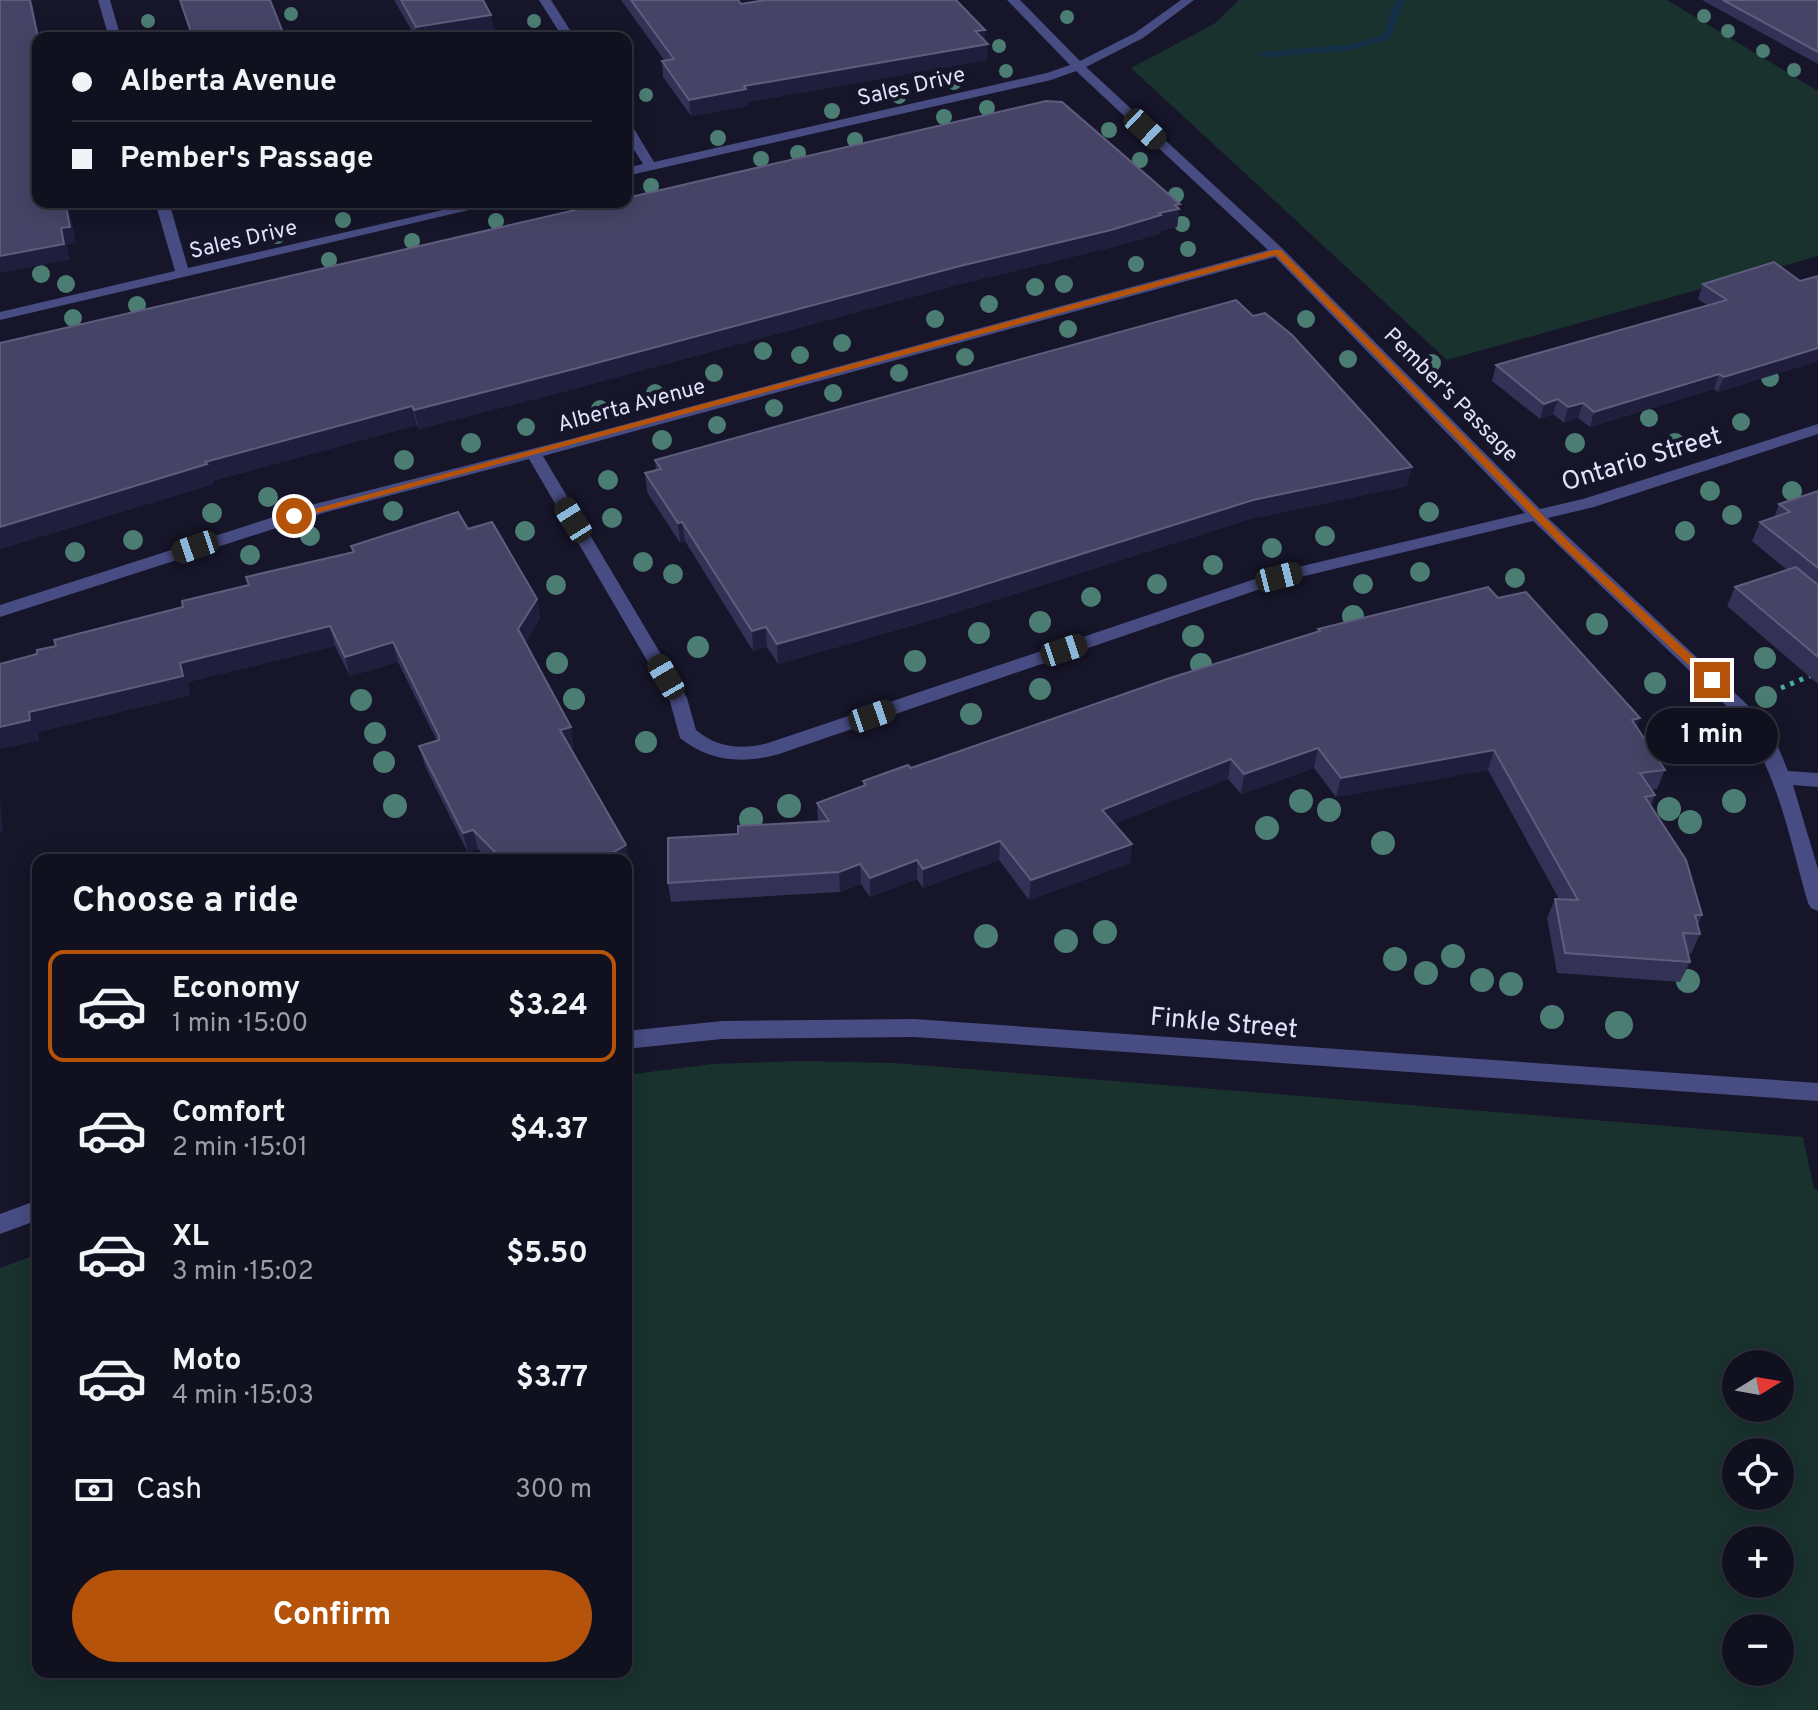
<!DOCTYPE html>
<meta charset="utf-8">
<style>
body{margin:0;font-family:Overpass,sans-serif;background:#191928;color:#f1f3f6;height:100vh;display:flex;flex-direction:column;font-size:30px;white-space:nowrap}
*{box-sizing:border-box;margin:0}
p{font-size:26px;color:#9c9da4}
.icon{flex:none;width:44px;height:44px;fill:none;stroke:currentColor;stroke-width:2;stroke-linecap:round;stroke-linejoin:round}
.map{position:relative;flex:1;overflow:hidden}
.panel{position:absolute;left:32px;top:854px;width:600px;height:824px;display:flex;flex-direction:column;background:#10101f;border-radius:16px;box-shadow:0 4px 20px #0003,0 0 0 2px #30303d}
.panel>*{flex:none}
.hud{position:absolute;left:32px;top:32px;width:600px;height:176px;border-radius:16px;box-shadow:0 4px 20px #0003,0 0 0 2px #30303d;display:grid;align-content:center;height:176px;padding:0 40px;background:#10101f}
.needle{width:52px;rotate:79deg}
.buttons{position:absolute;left:1722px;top:1350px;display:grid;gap:16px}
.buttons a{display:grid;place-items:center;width:72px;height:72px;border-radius:50%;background:#10101f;box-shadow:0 4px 20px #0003,0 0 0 2px #30303d;font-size:40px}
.end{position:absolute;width:36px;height:36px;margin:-18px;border:10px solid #b45309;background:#fff;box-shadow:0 0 0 4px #fff}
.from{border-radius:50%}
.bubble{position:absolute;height:56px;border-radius:28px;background:#10101f;box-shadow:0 4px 20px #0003,0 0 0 2px #30303d;font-size:26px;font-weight:700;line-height:56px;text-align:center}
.car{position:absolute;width:24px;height:48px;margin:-24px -12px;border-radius:10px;box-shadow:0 0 6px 2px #0007;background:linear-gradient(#222 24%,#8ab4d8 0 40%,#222 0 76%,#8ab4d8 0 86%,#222 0)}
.hud b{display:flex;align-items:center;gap:28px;height:76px;font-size:30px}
.hud b+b{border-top:2px solid #30303d}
.hud i{width:20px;height:20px;background:#f1f3f6}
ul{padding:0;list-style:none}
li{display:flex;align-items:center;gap:24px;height:112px;margin:0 16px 12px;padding:0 24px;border:4px solid transparent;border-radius:16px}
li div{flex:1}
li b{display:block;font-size:30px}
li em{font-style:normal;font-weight:700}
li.selected{border-color:#b45309}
li>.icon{width:72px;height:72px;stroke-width:1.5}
h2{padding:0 40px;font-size:36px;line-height:96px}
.pay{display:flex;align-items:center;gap:20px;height:88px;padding:0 40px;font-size:30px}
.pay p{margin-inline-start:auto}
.cta{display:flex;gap:16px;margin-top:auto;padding:16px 40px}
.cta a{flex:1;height:92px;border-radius:48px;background:#b45309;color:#fff;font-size:32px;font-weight:700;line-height:92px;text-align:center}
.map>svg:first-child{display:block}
</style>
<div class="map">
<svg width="1818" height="1710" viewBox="0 0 1818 1710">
<rect width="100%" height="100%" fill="#161529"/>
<!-- green -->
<g fill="#19322e" fill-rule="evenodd">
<path d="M1239,0H1667L1818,91V256L1447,360L1131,68L1214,24Z"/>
<path d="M802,1061L894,1063L1803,1137L1814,1189L1818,1190V1710H0V1268L38,1254V1672H626V1075L712,1064ZM1736,1364H1780V1408H1736ZM1736,1452H1780V1496H1736ZM1736,1540H1780V1584H1736ZM1736,1628H1780V1672H1736Z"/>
</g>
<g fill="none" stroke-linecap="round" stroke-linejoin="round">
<!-- stream -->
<path fill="#152f47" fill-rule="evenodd" d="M1395,0H1405L1390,39L1351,50L1263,58L1258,55L1263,52L1350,44L1383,35Z"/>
<!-- path -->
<path stroke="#43ae99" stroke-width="5" stroke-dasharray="4 6" stroke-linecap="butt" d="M1781,688L1812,675"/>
<!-- minor -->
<g fill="#474c82" fill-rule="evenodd">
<path d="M98,0H110L121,38H109Z"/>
<path d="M539,0H551L575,38H563Z"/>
<path d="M1007,0H1020L1080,61L1135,33L1181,0H1194L1143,38L1086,67L1283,249L1540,509L1583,499L1818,424V434L1594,507L1548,518L1754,711L1777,744L1788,771L1818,773V787L1793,785L1818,869V911L1811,908L1808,903C1790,841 1778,773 1740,719L1533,521L1284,581L779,754C744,764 709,762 680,738L669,698L529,459L323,513L0,617V605L311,505L571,439L1268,250L1076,71L1051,80L626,176V168L643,164L626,137V123L631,124L654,162L1047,73L1070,65ZM1275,257L1525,513L1273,573L768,743C742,750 717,748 696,730L687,698L543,456Z"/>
<path d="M155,202H169L188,268L478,202H503L0,320V312L175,271Z"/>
<path d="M914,1019L1818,1083V1101L914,1037L722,1039L626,1049V1031L722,1021Z"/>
<path d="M38,1200V1220L0,1234V1214Z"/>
</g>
</g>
<!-- trees -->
<g fill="#4b7d73">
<circle cx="291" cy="14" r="7"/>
<circle cx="1704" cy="16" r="7"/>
<circle cx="1067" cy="17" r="7"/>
<circle cx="148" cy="21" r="7"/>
<circle cx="534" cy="21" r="7"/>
<circle cx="1728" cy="31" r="7"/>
<circle cx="999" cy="46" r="7"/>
<circle cx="1763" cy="51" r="7"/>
<circle cx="1794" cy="70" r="7"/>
<circle cx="1006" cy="71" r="7"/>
<circle cx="954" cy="83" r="7"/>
<circle cx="646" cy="95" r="7"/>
<circle cx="899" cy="97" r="7"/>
<circle cx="987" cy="108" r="8"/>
<circle cx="832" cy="111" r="8"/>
<circle cx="944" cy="117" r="8"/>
<circle cx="1109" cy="130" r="8"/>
<circle cx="718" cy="138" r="8"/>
<circle cx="855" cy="140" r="8"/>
<circle cx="798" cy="153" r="8"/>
<circle cx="761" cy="159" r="8"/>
<circle cx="1140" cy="160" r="8"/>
<circle cx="651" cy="186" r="8"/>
<circle cx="1176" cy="195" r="8"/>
<circle cx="343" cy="220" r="8"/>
<circle cx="496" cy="221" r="8"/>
<circle cx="1182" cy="224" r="8"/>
<circle cx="277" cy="236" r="8"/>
<circle cx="412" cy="241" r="8"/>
<circle cx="1188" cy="249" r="8"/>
<circle cx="329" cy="260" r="8"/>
<circle cx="1136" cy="264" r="8"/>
<circle cx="41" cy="274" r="9"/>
<circle cx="66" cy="284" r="9"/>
<circle cx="1064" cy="284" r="9"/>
<circle cx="1035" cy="287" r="9"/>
<circle cx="989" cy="304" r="9"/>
<circle cx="137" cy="305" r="9"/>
<circle cx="73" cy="318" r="9"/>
<circle cx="935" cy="319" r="9"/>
<circle cx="1306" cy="319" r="9"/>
<circle cx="1068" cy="329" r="9"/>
<circle cx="842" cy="343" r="9"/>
<circle cx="763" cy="351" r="9"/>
<circle cx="800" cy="355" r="9"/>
<circle cx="965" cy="357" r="9"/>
<circle cx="1348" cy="359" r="9"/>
<circle cx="1432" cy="363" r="9"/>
<circle cx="714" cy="373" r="9"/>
<circle cx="899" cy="373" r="9"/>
<circle cx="1770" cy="378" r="9"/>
<circle cx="655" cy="393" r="9"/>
<circle cx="833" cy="393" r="9"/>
<circle cx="774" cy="408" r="9"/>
<circle cx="600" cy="409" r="9"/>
<circle cx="1649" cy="418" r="9"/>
<circle cx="1741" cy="422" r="9"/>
<circle cx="717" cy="425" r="9"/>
<circle cx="526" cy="427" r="9"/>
<circle cx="662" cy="440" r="10"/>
<circle cx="471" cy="443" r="10"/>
<circle cx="1575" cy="443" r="10"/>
<circle cx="1675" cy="443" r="10"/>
<circle cx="404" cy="460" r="10"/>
<circle cx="608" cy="480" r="10"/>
<circle cx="1710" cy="491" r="10"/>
<circle cx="1792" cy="491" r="10"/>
<circle cx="268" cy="497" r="10"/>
<circle cx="393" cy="511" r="10"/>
<circle cx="1429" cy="512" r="10"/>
<circle cx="212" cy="513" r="10"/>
<circle cx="1732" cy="515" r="10"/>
<circle cx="612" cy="518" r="10"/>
<circle cx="525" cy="531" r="10"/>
<circle cx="1685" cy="531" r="10"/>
<circle cx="310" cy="536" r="10"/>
<circle cx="1325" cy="536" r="10"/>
<circle cx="133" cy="540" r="10"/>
<circle cx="1272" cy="548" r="10"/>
<circle cx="75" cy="552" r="10"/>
<circle cx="250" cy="555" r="10"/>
<circle cx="643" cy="562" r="10"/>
<circle cx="1213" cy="565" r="10"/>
<circle cx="1420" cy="572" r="10"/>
<circle cx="673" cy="574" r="10"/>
<circle cx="1515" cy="578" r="10"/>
<circle cx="1157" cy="584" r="10"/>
<circle cx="1363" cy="584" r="10"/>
<circle cx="556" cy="585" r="10"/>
<circle cx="1091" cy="597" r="10"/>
<circle cx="1353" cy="616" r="11"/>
<circle cx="1040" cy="622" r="11"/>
<circle cx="1597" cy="624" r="11"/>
<circle cx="979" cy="633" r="11"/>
<circle cx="1193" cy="636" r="11"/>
<circle cx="698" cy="647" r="11"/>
<circle cx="1765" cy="658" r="11"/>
<circle cx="915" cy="661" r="11"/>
<circle cx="557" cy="663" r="11"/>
<circle cx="1201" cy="664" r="11"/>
<circle cx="1655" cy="683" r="11"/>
<circle cx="1040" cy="689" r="11"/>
<circle cx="1766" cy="697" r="11"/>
<circle cx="574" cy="699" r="11"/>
<circle cx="361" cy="700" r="11"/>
<circle cx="971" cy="714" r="11"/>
<circle cx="375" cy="733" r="11"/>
<circle cx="646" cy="742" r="11"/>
<circle cx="1660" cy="751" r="11"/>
<circle cx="384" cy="762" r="11"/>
<circle cx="1301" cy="801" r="12"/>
<circle cx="1734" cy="801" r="12"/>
<circle cx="395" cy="806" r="12"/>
<circle cx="789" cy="806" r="12"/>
<circle cx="1669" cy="809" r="12"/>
<circle cx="1329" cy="810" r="12"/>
<circle cx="751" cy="819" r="12"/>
<circle cx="1690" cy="822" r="12"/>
<circle cx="1267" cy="828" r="12"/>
<circle cx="1383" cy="843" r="12"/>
<circle cx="1105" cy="932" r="12"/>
<circle cx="986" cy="936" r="12"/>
<circle cx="1066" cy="941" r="12"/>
<circle cx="1453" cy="956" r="12"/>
<circle cx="1395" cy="959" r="12"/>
<circle cx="1426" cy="973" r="12"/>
<circle cx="1482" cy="980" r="12"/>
<circle cx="1688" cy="981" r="12"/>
<circle cx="1511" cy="984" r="12"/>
<circle cx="1552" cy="1017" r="12"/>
<circle cx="1619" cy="1025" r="14"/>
</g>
<!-- wall -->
<g fill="#333155">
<path d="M394,0H483L491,15L494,32L459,38H416Z"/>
<path d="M621,0H738L741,4L985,30V41L987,60L747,102L748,106L691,116L663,77L662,61H665Z"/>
<path d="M1702,0H1818V64Z"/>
<path d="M1180,204L1177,227L1160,231L1159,234L1109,248L960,284L573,389L419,429L417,425L212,481L213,484L0,549V343Z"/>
<path d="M1818,276V361L1718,392L1714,389L1590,427L1578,418L1564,423L1553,414L1540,419L1492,381L1496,365L1707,305L1698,299L1703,284L1800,281Z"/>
<path d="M655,460L1407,486L1250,519L945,616L778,664L767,647L753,651L685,541L680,543L647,492L645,473L656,470Z"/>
<path d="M1818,491V684L1727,606L1735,587L1787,570L1752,541L1760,522L1774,518L1779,504Z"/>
<path d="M468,529L537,599L540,618L525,643L574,747L570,748L626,845L629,865L626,860H489L478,849L468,853L425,766L419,746L437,741L398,662L350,676L335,646L188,682L190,695L38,732L39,740L0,749L37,654L56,646L353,552L351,546Z"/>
<path d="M1498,598L1637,727L1665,770L1657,789L1651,790L1655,795L1651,805L1702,915L1698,925L1700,934L1691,954L1688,953L1690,962L1680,982L1557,973L1547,918L1555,899H1559L1488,770L1336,797L1314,768L1241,794L1228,779L1114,824L1132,844L1130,863L1029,900L999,860L923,888L917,879L870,897L861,884L840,892L671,902L668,883L738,834L818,822L817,803L863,786V781L911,768L1317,632L1318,629Z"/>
</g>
<!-- shaded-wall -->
<g fill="#201e3c">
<path d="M30,0H31L33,5L40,38H38Z"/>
<path d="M491,15L494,32L459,38H418L416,27Z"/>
<path d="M985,30V44H988L987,60L747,102L748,106L691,116L689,100Z"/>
<path d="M65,202H68L76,243L67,245L70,260L0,273V256L61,228Z"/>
<path d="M248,202H295V204L250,210Z"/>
<path d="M295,202H324L296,207Z"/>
<path d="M1180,204L1177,227L1160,231L1159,234L1109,248L960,284L573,389L419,429L414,410L1159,213Z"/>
<path d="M1818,348V361L1718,392L1724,377Z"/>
<path d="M1719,374L1714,389L1590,427L1594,412Z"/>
<path d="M1558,399L1553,414L1540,419L1544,404Z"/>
<path d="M1583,403L1578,418L1564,423L1568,407Z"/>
<path d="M412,406L417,425L212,481L213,484L0,549V527L205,462Z"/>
<path d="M1412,467L1407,486L1250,519L945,616L778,664L777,644L1253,500Z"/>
<path d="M682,522L685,541L680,543L678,523Z"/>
<path d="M537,599L540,618L522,648L518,629Z"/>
<path d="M330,626L335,646L188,682L190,695L38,732L39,740L0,749V727L29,712L180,663Z"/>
<path d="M766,627L767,647L753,651L752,631Z"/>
<path d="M393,642L398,662L350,676L345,657Z"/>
<path d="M1640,718L1633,738L1632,720Z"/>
<path d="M571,727L574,747L564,750L560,730Z"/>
<path d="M1318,748L1314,768L1241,794L1244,774Z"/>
<path d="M1494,750L1488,770L1336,797L1341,778Z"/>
<path d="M1231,759L1228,779L1100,830L1102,810Z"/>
<path d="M0,796L3,832L0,833Z"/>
<path d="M473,830L478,849L468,853L463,833Z"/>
<path d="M1000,841L999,860L923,888V869Z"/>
<path d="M1132,844L1130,863L1029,900L1031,880Z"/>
<path d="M626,845L629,865L626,867V860H600Z"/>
<path d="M917,860V879L870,897V878Z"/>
<path d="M860,864L861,884L840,892L839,872Z"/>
</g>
<!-- building -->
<g fill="#464466" stroke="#5e5d7e" stroke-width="2">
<path d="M0,0H30L38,38V202H65L70,227L61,228L64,244L0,256Z"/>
<path d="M180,0H270L285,38H193Z"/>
<path d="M401,0H483L491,15L416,27Z"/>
<path d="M631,0H738L741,4L765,0H956L985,30L975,31L988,44L744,86L746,89L689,100L662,61L674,59Z"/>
<path d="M1723,0H1818V52Z"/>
<path d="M1046,101L1062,102L1180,204L1175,205L1179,209L1159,213L1161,215L1111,230L960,266L570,370L414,410L412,406L205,462L207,464L0,527V343L610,202H626V198Z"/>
<path d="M1774,262L1800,281L1818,276V348L1724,377L1719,374L1594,412L1583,403L1568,407L1558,399L1544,404L1496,365L1727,300L1703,284Z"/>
<path d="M1236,300L1253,316L1265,313L1292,335L1412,467L1253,500L945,597L777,644L766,627L752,631L682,522L678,523L645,473L661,469L655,460Z"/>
<path d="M1818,491V568L1760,522L1790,512L1779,504Z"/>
<path d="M458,512L468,529L492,522L537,599L518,629L571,727L560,730L626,845L600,860H503L473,830L463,833L419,746L439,740V736L393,642L345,657L330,626L180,663L183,676L29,712L30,720L0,727V664L37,654V650L56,646L54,640L183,607L182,601L249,585L246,577L354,552L351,546Z"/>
<path d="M1796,567L1818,585V657L1735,587Z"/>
<path d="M1488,587L1498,598L1526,592L1640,718L1632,720L1665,770L1640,773L1655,795L1645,797L1686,860L1702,915H1695L1700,934L1683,933L1690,962L1565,953L1555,899L1578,900L1494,750L1341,778L1318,748L1244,774L1231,759L1102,810L1132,844L1031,880L1000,841L923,869L917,860L870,878L860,864L839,872L668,883V838L738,834V826L829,821L817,803L866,785L863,781L908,765L911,768L1170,678L1320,631L1318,629Z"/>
</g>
<!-- route -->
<path fill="#b45309" d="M1274,250H1281L1570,543L1716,678V683H1708L1563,547L1276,255L298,518L288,516Z"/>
<g text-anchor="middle" stroke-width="8" stroke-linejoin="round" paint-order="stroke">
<!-- far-street labels -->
<g font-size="22" fill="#e1e2fb" stroke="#161529">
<text transform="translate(911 85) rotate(-13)" y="8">Sales Drive</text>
<text transform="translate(243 238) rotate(-13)" y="8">Sales Drive</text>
<text transform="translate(1452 394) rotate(45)" y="8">Pember's Passage</text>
<text transform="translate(631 404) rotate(-15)" y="8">Alberta Avenue</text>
</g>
<!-- street labels -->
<g font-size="26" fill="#e1e2fb" stroke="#161529">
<text transform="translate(1641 458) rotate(-17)" y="9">Ontario Street</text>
<text transform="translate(1224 1022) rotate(5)" y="9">Finkle Street</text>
</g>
</g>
</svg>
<div class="buttons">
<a><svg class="needle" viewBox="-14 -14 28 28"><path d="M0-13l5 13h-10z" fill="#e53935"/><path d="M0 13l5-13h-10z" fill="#9c9da4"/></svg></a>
<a><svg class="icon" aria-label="locate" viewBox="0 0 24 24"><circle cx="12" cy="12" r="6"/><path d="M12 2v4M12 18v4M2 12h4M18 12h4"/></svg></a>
<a>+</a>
<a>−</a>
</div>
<i class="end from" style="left:294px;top:516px"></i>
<i class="end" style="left:1712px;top:680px"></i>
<div class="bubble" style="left:1646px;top:708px;width:132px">1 min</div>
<i class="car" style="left:1145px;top:129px;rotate:133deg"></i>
<i class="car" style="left:573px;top:520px;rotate:328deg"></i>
<i class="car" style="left:195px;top:547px;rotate:251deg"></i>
<i class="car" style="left:1279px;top:577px;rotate:76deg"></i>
<i class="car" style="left:1064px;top:650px;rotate:72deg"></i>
<i class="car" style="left:666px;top:677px;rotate:330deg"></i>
<i class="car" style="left:872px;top:716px;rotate:71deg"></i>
<div class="hud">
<b><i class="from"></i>Alberta Avenue</b>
<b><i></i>Pember's Passage</b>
</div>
<section class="panel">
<h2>Choose a ride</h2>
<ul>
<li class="selected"><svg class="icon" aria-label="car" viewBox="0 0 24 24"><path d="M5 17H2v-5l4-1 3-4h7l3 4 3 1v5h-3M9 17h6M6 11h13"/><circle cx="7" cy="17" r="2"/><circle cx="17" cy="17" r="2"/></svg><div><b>Economy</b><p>1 min · 15:00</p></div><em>$3.24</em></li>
<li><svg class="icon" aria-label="car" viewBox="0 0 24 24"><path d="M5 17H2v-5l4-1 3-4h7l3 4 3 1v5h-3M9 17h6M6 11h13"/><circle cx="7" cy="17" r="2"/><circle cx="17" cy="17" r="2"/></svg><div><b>Comfort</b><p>2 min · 15:01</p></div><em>$4.37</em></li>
<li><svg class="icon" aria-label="car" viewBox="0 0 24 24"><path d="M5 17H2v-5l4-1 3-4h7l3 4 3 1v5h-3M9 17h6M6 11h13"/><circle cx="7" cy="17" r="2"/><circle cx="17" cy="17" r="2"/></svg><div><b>XL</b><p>3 min · 15:02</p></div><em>$5.50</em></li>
<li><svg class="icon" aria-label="car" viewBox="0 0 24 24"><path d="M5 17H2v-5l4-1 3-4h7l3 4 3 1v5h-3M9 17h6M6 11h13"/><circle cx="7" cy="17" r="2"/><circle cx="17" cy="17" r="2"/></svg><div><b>Moto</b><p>4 min · 15:03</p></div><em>$3.77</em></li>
</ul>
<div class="pay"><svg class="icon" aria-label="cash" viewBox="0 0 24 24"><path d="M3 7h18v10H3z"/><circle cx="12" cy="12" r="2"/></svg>Cash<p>300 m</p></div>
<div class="cta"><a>Confirm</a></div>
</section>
</div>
